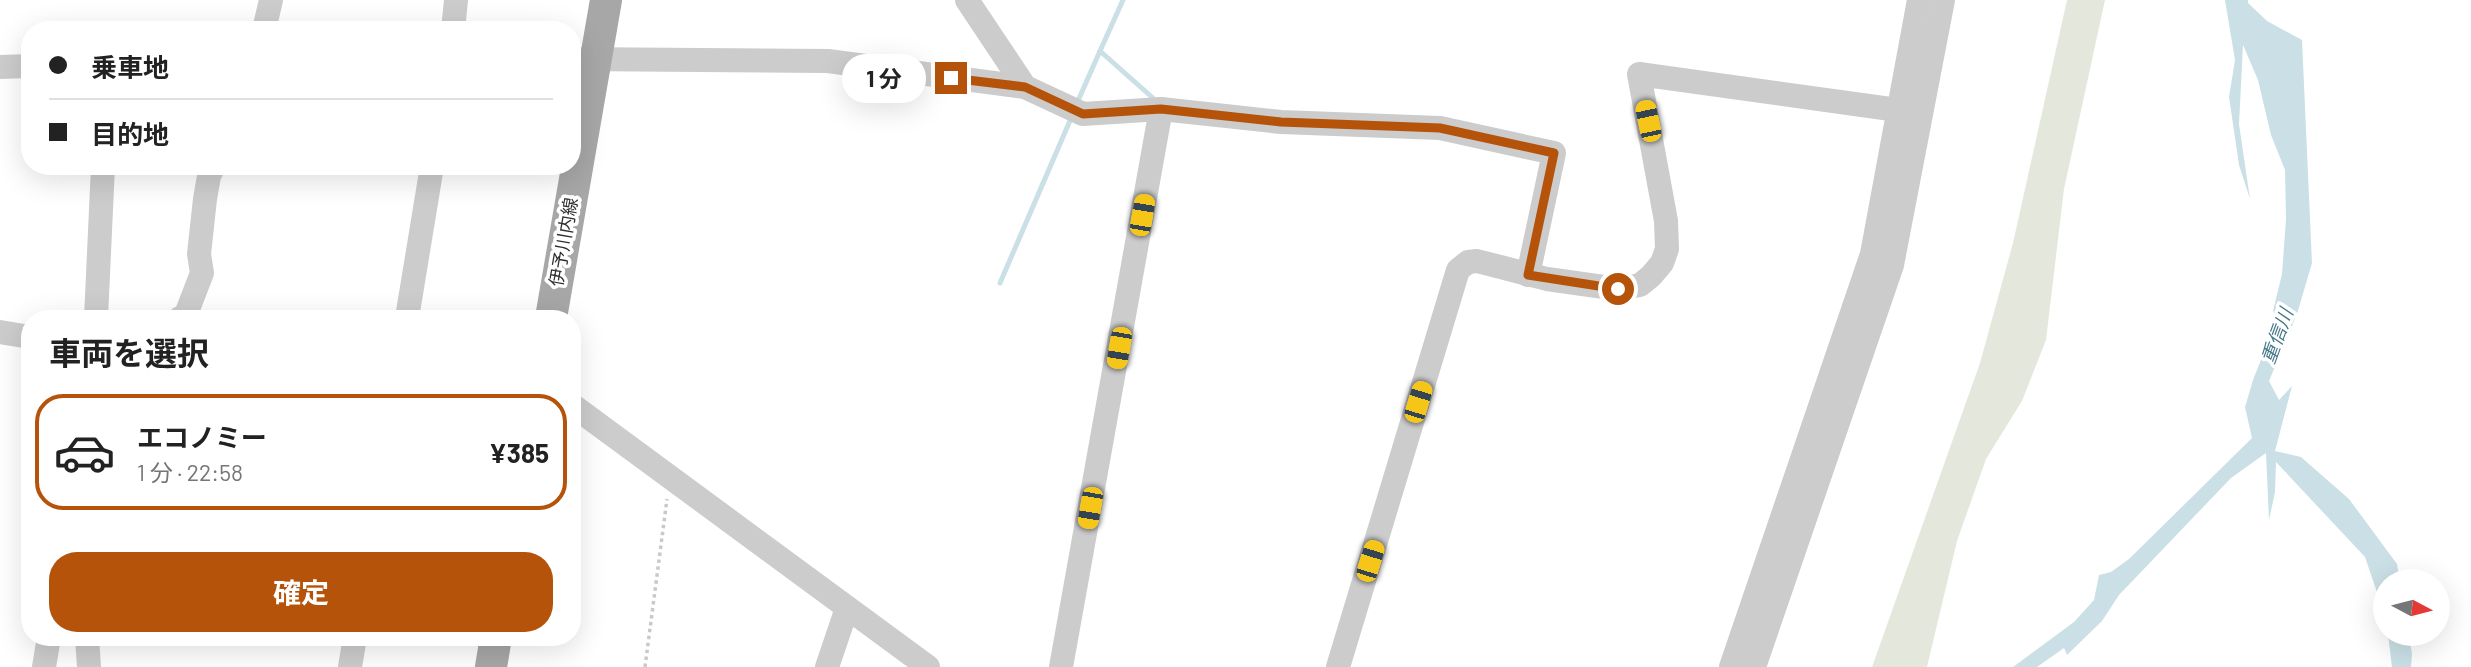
<!DOCTYPE html>
<html lang="ja">
<meta charset="utf-8">
<style>
body{margin:0;font-family:Barlow,"Noto Sans JP",sans-serif;background:#f6f6f6;color:#222;height:100vh;display:flex;flex-direction:column;font-size:26px;white-space:nowrap}
*{box-sizing:border-box;margin:0}
p{font-size:23px;color:#767676}
.icon{flex:none;width:38px;height:38px;fill:none;stroke:currentColor;stroke-width:2;stroke-linecap:round;stroke-linejoin:round}
.map{position:relative;flex:1;overflow:hidden}
.details{position:absolute;left:21px;top:310px;width:560px;height:336px;display:flex;flex-direction:column;background:#fff;border-radius:28px;box-shadow:0 7px 28px #0002}
.details>*{flex:none}
.guide{position:absolute;left:21px;top:21px;width:560px;height:154px;border-radius:28px;box-shadow:0 7px 28px #0002;display:grid;align-content:center;height:154px;padding:0 28px;background:#fff}
.needle{width:46px;rotate:97deg}
.tools{position:absolute;left:2373px;top:569px;display:grid;gap:14px}
.tools a{display:grid;place-items:center;width:77px;height:77px;border-radius:50%;background:#fff;box-shadow:0 7px 28px #0002;font-size:35px}
.end{position:absolute;width:32px;height:32px;margin:-16px;border:9px solid #b45309;background:#fff;box-shadow:0 0 0 4px #fff}
.from{border-radius:50%}
.bubble{position:absolute;height:49px;border-radius:24px;background:#fff;box-shadow:0 7px 28px #0002;font-size:23px;font-weight:700;line-height:49px;text-align:center}
.car{position:absolute;width:21px;height:42px;margin:-21px -10px;border-radius:9px;box-shadow:0 0 5px 2px #0007;background:linear-gradient(#f5c518 24%,#345 0 40%,#f5c518 0 76%,#345 0 86%,#f5c518 0)}
.guide b{display:flex;align-items:center;gap:24px;height:66px;font-size:26px}
.guide b+b{border-top:2px solid #e0e0e0}
.guide i{width:18px;height:18px;background:#222}
ul{padding:0;list-style:none}
li{display:flex;align-items:center;gap:21px;height:116px;margin:0 14px 10px;padding:0 14px;border:4px solid transparent;border-radius:28px}
li div{flex:1}
li b{display:block;font-size:26px}
li em{font-style:normal;font-weight:700}
li.active{border-color:#b45309}
li>.icon{width:63px;height:63px;stroke-width:1.5}
h2{padding:0 28px;font-size:32px;line-height:84px}
.action{display:flex;gap:14px;margin-top:auto;padding:14px 28px}
.action a{flex:1;height:80px;border-radius:28px;background:#b45309;color:#fff;font-size:28px;font-weight:700;line-height:80px;text-align:center}
.map>svg:first-child{display:block}
</style>
<div class="map">
<svg width="2471" height="667" viewBox="0 0 2471 667">
<rect width="100%" height="100%" fill="#fff"/>
<!-- green -->
<path fill="#e4e8dc" d="M2067,0H2105L2064,189L2046,340L2022,401L1986,459L1957,541L1927,667H1872L1980,363L2013,243Z"/>
<!-- water -->
<g fill="#cae0e6">
<path d="M2225,0H2248V3L2267,21L2302,40L2312,263L2297,314L2269,381L2279,400L2292,386L2275,451L2301,457L2349,499L2397,564L2400,581H2385V616L2365,557L2276,462L2275,492L2269,520L2266,453L2231,478L2119,595L2102,621L2067,655L2064,648L2037,667H2013L2074,622L2094,600L2099,575L2111,572L2129,559L2252,438L2245,407L2253,380L2277,319L2273,311L2282,274L2286,219L2285,170L2271,135L2258,80L2243,45L2239,124L2250,199L2239,165L2229,97L2235,60Z"/>
<path d="M2388,634H2409L2412,654L2411,667H2392Z"/>
</g>
<g fill="none" stroke-linecap="round" stroke-linejoin="round">
<!-- stream -->
<g stroke="#cae0e6" stroke-width="5">
<path d="M1123,0L1100,51L1154,99V102"/>
<path d="M1077,103L1100,51"/>
<path d="M1000,283L1072,116"/>
</g>
<!-- path -->
<path stroke="#c9c9c9" stroke-width="3.5" stroke-dasharray="3.5 3.5" stroke-linecap="butt" d="M645,667L667,499"/>
<!-- minor -->
<g stroke="#ccc" stroke-width="24">
<path d="M967,0L1025,87"/>
<path d="M264,30L271,0"/>
<path d="M453,30L456,0"/>
<path d="M572,59L828,61L1025,87L1083,114L1161,109L1281,122L1440,128L1554,153L1528,275"/>
<path d="M0,67L30,66"/>
<path d="M96,318L103,166"/>
<path d="M180,318L185,317L202,273L199,254L205,199L209,176L214,166"/>
<path d="M407,318L432,166"/>
<path d="M0,332L30,337"/>
<path d="M572,405L928,667"/>
<path d="M87,637L89,667"/>
<path d="M44,667L49,637"/>
<path d="M350,667L355,637"/>
<path d="M827,667L847,608"/>
<path d="M1061,667L1161,109"/>
<path d="M1338,667L1458,270L1468,262L1477,261L1547,279L1618,289L1640,285L1651,276L1662,263L1667,249L1666,221L1639,74L1898,110"/>
<path d="M1731,667L1872,254L1919,0"/>
<path d="M1754,667L1892,265L1943,0"/>
</g>
<!-- major -->
<g stroke="#a7a7a7" stroke-width="32">
<path d="M551,318L606,0"/>
<path d="M491,667L496,637"/>
</g>
</g>
<g fill="none" stroke-linecap="round" stroke-linejoin="round">
<!-- route -->
<path stroke="#b45309" stroke-width="9" d="M951,78L1025,87L1083,114L1161,109L1281,122L1440,128L1554,153L1528,275L1618,289"/>
</g>
<g text-anchor="middle" stroke-width="7" stroke-linejoin="round" paint-order="stroke">
<!-- street labels -->
<g font-size="18" fill="#2f2f2f" stroke="#fff">
<text transform="translate(564 242) rotate(-80)" y="6">伊予川内線</text>
</g>
<!-- water labels -->
<g font-size="19" font-style="italic" fill="#467888" stroke="#fff">
<text transform="translate(2277 336) rotate(-70)" y="7">重信川</text>
</g>
</g>
</svg>
<div class="tools">
<a><svg class="needle" viewBox="-14 -14 28 28"><path d="M0-13l5 13h-10z" fill="#e53935"/><path d="M0 13l5-13h-10z" fill="#767676"/></svg></a>
</div>
<i class="end from" style="left:1618px;top:289px"></i>
<i class="end" style="left:951px;top:78px"></i>
<div class="bubble" style="left:842px;top:54px;width:84px">1 分</div>
<i class="car" style="left:1648px;top:121px;rotate:348deg"></i>
<i class="car" style="left:1142px;top:215px;rotate:10deg"></i>
<i class="car" style="left:1119px;top:348px;rotate:190deg"></i>
<i class="car" style="left:1418px;top:402px;rotate:17deg"></i>
<i class="car" style="left:1090px;top:508px;rotate:190deg"></i>
<i class="car" style="left:1370px;top:561px;rotate:17deg"></i>
<div class="guide">
<b><i class="from"></i>乗車地</b>
<b><i></i>目的地</b>
</div>
<section class="details">
<h2>車両を選択</h2>
<ul>
<li class="active"><svg class="icon" aria-label="car" viewBox="0 0 24 24"><path d="M5 17H2v-5l4-1 3-4h7l3 4 3 1v5h-3M9 17h6M6 11h13"/><circle cx="7" cy="17" r="2"/><circle cx="17" cy="17" r="2"/></svg><div><b>エコノミー</b><p>1 分 · 22:58</p></div><em>¥385</em></li>
</ul>
<div class="action"><a>確定</a></div>
</section>
</div>
